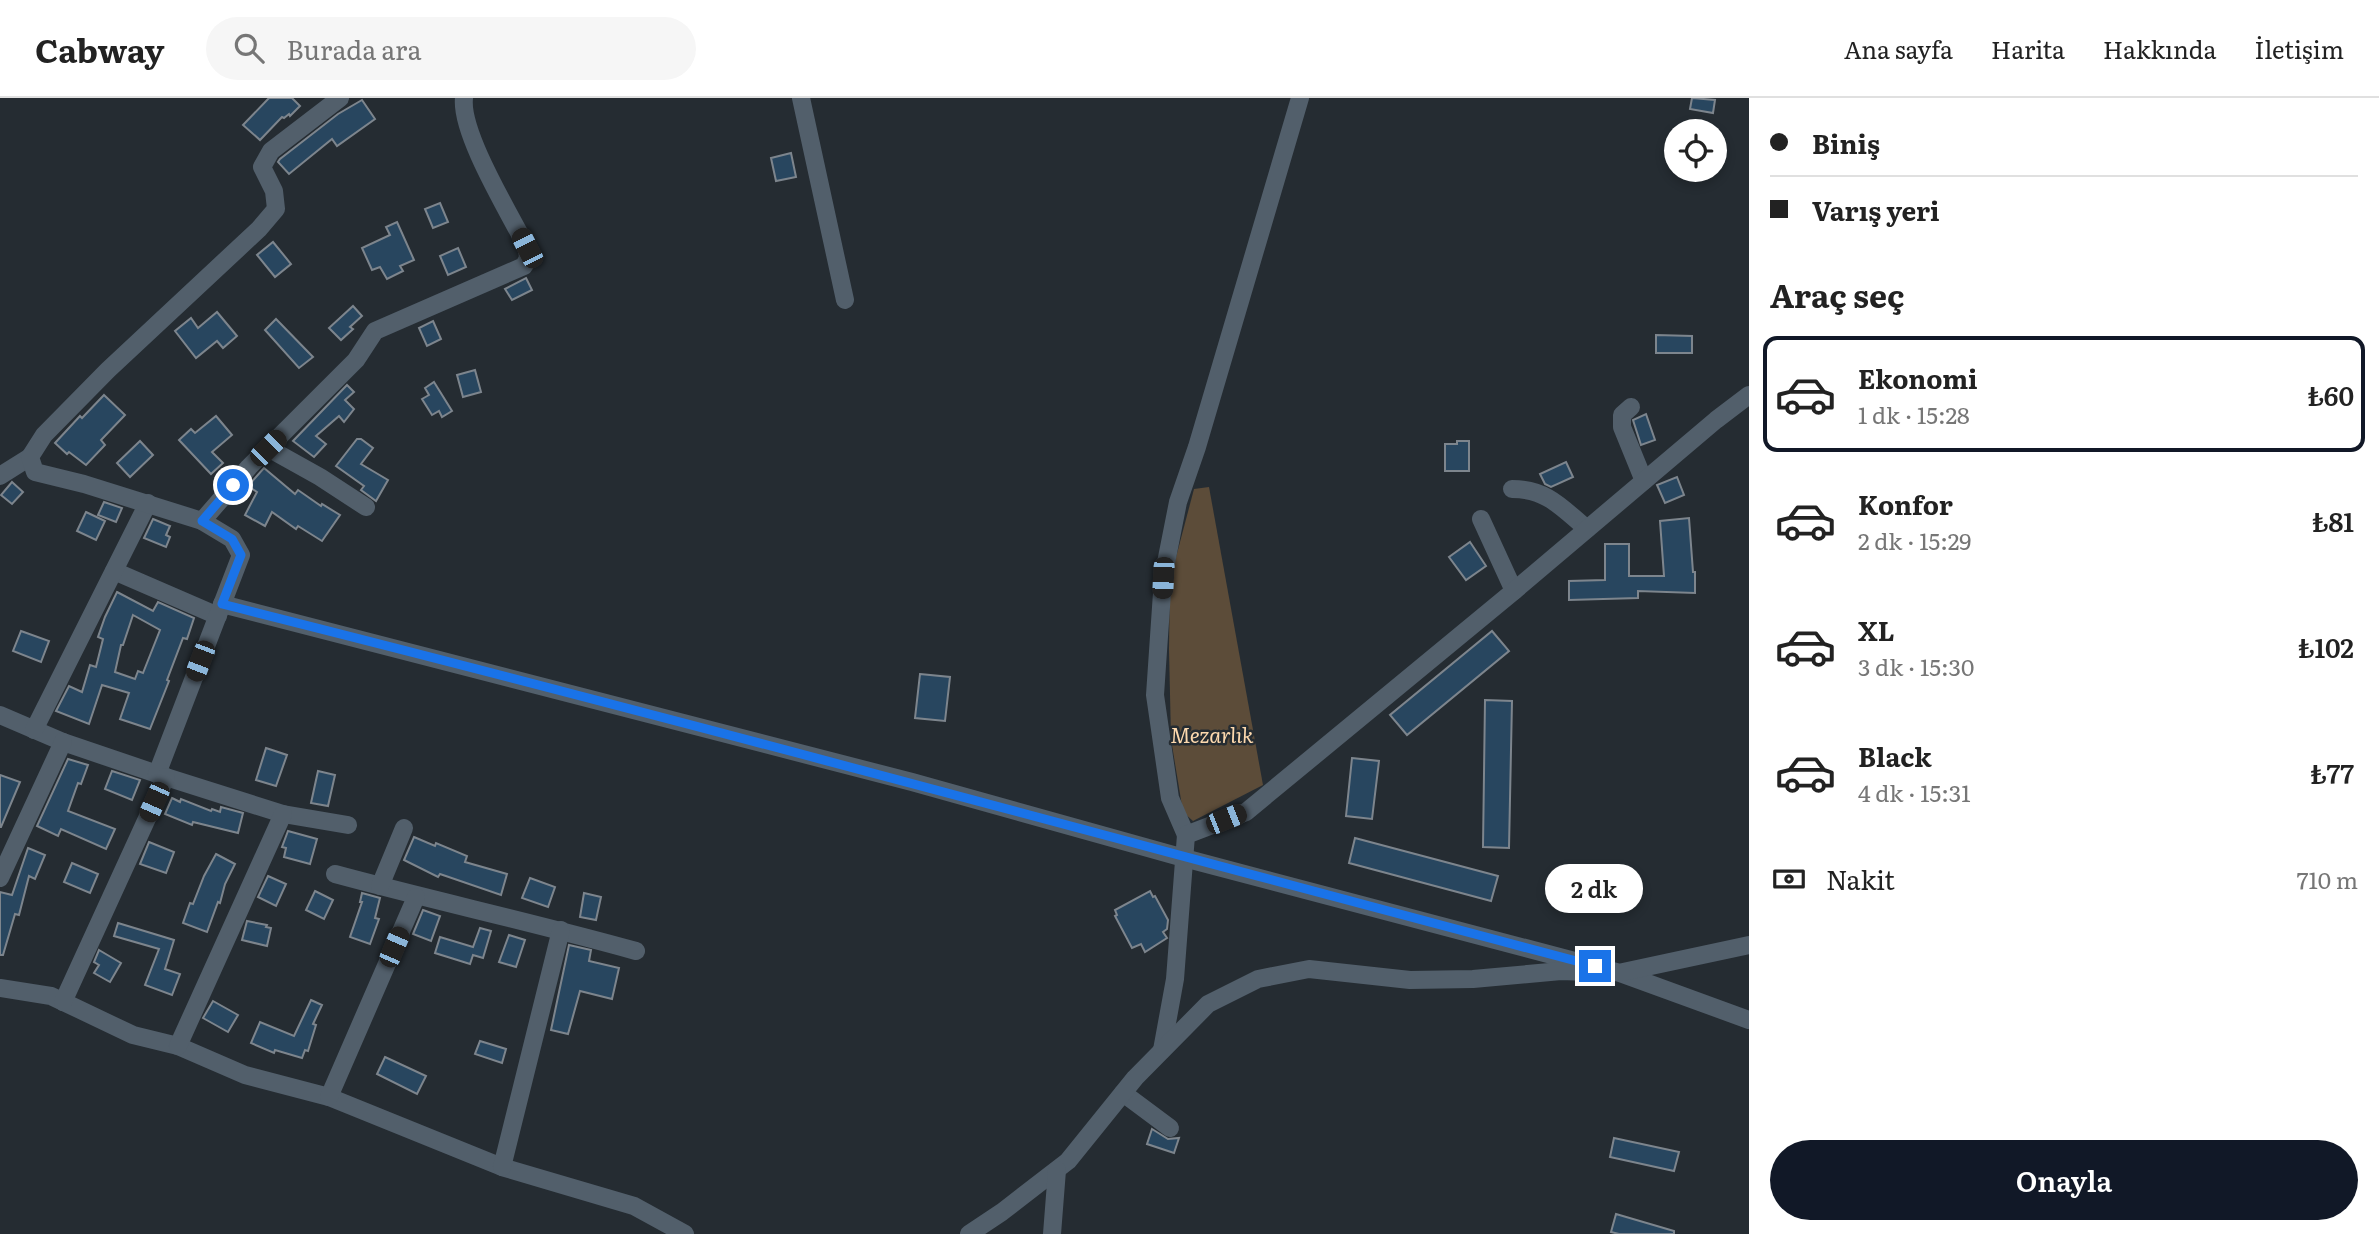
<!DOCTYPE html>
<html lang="tr">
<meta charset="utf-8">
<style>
body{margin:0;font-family:Literata,serif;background:#f6f6f6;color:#222;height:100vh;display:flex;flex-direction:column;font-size:26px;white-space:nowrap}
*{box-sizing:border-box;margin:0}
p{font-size:23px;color:#767676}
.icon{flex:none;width:38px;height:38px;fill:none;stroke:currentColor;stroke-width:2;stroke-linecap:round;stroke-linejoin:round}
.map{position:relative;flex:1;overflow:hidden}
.drawer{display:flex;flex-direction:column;background:#fff;width:630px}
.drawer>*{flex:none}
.guide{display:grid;align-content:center;height:154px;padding:0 21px;background:#fff}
.fabs{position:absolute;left:1664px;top:21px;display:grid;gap:14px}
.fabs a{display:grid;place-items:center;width:63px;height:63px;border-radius:50%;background:#fff;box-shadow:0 4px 10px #0003;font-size:35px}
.end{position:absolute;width:32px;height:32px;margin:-16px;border:9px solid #1a73e8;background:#fff;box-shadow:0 0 0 4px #fff}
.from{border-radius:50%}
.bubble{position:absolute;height:49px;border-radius:24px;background:#fff;box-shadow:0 4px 10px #0003;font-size:23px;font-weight:600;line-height:49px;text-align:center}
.car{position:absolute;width:21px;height:42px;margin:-21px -10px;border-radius:9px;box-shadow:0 0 5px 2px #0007;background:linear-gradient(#222 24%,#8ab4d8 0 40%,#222 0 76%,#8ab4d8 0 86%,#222 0)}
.guide b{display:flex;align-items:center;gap:24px;height:66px;font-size:26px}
.guide b+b{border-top:2px solid #e0e0e0}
.guide i{width:18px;height:18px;background:#222}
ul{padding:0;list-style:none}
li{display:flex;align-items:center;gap:21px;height:116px;margin:0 14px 10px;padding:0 7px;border:4px solid transparent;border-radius:14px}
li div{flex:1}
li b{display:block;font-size:26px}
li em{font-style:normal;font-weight:600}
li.active{border-color:#111827}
li>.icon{width:63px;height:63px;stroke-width:1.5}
h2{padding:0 21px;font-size:32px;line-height:84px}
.pay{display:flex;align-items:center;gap:18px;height:77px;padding:0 21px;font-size:26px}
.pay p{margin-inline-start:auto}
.cta{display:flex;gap:14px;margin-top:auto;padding:14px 21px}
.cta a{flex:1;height:80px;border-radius:42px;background:#111827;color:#fff;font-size:28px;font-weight:600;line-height:80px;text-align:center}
header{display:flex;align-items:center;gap:42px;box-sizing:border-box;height:98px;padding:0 35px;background:#fff;border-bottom:2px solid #e0e0e0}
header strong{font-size:33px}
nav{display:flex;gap:38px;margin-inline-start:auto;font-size:24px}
.search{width:490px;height:63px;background:#f6f6f6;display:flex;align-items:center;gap:18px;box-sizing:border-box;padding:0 24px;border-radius:38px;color:#767676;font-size:26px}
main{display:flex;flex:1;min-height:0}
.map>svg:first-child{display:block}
</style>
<header>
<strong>Cabway</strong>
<div class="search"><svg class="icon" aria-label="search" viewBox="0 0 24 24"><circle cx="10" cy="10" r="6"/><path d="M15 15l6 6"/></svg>Burada ara</div>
<nav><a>Ana sayfa</a><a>Harita</a><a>Hakkında</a><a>İletişim</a></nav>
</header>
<main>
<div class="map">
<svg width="1749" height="1136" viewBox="0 0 1749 1136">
<rect width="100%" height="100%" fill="#252c32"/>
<!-- green -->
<path fill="#5c4c39" d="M1209,389L1263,687L1193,723L1183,714L1171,641L1169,551L1170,482L1194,391Z"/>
<!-- building -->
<g fill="#28465f" stroke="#7d858d" stroke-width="2" fill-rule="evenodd">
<path d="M269,0H292L300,8L290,18L289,16L284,20L282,19L260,42L243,27Z"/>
<path d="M1692,0L1715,2L1713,15L1690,11Z"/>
<path d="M362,2L375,21L337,48L332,41L289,76L278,64L280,61L338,16Z"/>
<path d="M791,55L796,79L776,83L771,60Z"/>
<path d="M440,105L448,124L433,130L425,111Z"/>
<path d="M397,124L414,162L400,168L403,173L387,181L380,169L372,172L362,150L390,137L386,129Z"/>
<path d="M273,144L291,166L275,179L257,157Z"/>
<path d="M458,150L466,169L448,177L440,158Z"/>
<path d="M526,180L532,192L512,202L505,191Z"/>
<path d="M353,208L362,218L350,229L353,231L341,242L329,230Z"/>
<path d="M217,214L237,238L223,250L217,243L196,260L175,233L191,220L198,230Z"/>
<path d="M276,221L313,259L299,270L265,232Z"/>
<path d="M433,223L441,241L427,248L419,230Z"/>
<path d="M1656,237L1692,238V255H1656Z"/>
<path d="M475,272L481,294L463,299L457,277Z"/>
<path d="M434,284L452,313L442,319L439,313L432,317L422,301L429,297L425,290Z"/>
<path d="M347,287L354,294L345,302L354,311L344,324L339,318L316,338L326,346L314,359L293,343Z"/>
<path d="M104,297L125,317L101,342L105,347L86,367L69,354L67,356L55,345L80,318L82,320Z"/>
<path d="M1646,316L1655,342L1641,347L1633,322Z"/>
<path d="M216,318L232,337L212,354L223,365L211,376L179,342L191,331L195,335Z"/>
<path d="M357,341H361L373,350L361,366L388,382L376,403L361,392L364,388L336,368Z"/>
<path d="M140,343L153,357L130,379L117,365Z"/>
<path d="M1457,343H1469V373H1445V346H1457Z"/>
<path d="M1566,364L1573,379L1551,389L1545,386L1540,376Z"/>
<path d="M264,370L295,396L298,392L321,408L322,406L340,417L322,443L298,428L296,431L272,414L265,428L245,417L257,394L248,388Z"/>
<path d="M1677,379L1684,397L1665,405L1657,387Z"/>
<path d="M12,384L23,394L12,406L1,397Z"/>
<path d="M104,404L122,410L116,424L98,417Z"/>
<path d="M86,414L105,423L96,442L77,433Z"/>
<path d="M1689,420L1693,474H1695V495L1638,493V500L1569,502V483L1605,482V446H1629V478H1664L1660,423Z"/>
<path d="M153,421L170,428L166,437L170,439L166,449L144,440Z"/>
<path d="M1470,444L1486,468L1466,482L1449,459Z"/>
<path d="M117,494L153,513L158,504L194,520L187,541L183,540L167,582L169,583L150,631L120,621L129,595L102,587L89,626L56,613L69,588L82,594L90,567L96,569L103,541L98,539L105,519ZM133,517L160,532L143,575L138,573L135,581L115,574L121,547H123Z"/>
<path d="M21,533L49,543L41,564L13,553Z"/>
<path d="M1492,533L1509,553L1407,637L1390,617Z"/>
<path d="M920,576L950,579L945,623L915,620Z"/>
<path d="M1485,602L1512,603L1509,750L1483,749Z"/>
<path d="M266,650L287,657L276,688L256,682Z"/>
<path d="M1352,660L1379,663L1372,721L1346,718Z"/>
<path d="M68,661L88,667L81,686L78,685L68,713L115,731L106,751L61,731L58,738L37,728Z"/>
<path d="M112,673L140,682L132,702L105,691Z"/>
<path d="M318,673L335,677L328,708L311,705Z"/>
<path d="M0,677L20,684L1,729H0Z"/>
<path d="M172,700L180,704L181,701L211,713L212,711L220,714L221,709L243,715L238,735L193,724L192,727L165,716Z"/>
<path d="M288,733L317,741L310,766L284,759L286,750L282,749Z"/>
<path d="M414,739L435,748L436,745L467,758L465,764L507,776L501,797L440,776L438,779L404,762Z"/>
<path d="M1355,740L1498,778L1491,803L1349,765Z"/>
<path d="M149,744L174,754L166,775L140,766Z"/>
<path d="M28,750L45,757L35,781L29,778L19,817L15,816L3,857H0V794L12,797Z"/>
<path d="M216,756L235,766L225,786L220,805L218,804L207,834L183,825L190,805L193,806L204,778Z"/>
<path d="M72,765L98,776L90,795L64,784Z"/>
<path d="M268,778L286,786L276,808L258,799Z"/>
<path d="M530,780L555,789L548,809L522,800Z"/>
<path d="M315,793L333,802L324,821L306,812Z"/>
<path d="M1150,793L1153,799L1155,798L1168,822L1167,831L1163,834L1167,840L1145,854L1141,846L1132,850L1115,818L1117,817L1115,812Z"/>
<path d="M362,795L380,800L375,820L379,821L370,846L350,839L362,804H360Z"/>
<path d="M584,795L601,799L596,822L580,819Z"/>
<path d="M423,812L440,818L431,843L413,836Z"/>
<path d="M247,823L267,827L266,829L271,830L267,848L242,842Z"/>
<path d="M118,825L174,842L165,871L180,876L172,897L145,887L159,851L114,838Z"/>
<path d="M480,830L491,833L483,860L473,857L470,866L435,855L440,839L473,849Z"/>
<path d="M509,837L525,842L516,869L499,864Z"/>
<path d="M569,847L591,852L589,863L619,870L612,901L580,893L568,936L551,932Z"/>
<path d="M99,852L121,865L110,884L94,875L99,867L94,864Z"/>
<path d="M311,902L322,907L313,926L316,927L308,953L305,952L302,960L275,952L274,955L251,945L260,924L294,938Z"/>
<path d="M213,903L238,917L228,934L203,920Z"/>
<path d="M480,943L506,951L502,965L475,956Z"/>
<path d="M385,959L426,978L417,996L377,976Z"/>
<path d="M1152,1031L1168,1041L1179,1040L1174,1055L1147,1046Z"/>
<path d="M1614,1040L1679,1054L1674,1073L1610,1059Z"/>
<path d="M1616,1116L1674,1133V1136H1619L1611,1134Z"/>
</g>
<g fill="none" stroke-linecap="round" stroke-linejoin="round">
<!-- minor -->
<g stroke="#525f6b" stroke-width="18">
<path d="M801,0L845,202"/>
<path d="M1631,309L1622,317V329L1644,383"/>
<path d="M268,350L320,379L366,409"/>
<path d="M0,378L30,359"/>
<path d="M1512,391C1547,391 1562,410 1587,431"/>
<path d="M1481,421L1514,493"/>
<path d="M202,423L249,369L356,262L375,233L524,168L528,160L527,150C510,116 460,35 464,0"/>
<path d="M114,473L218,518"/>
<path d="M222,506L912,684L1184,760L1620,875L1749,922"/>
<path d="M0,617L63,644L166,679L283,716L348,727"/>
<path d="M34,632L148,405"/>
<path d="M157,676L241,457L232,441L202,423L84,386L35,374L30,359L44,337L108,272L259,131L276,111L274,93L262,69L271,53L340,0"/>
<path d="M1186,737L1170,700L1155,597L1163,480L1178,404L1197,349L1300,0"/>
<path d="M335,776C435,803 536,825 636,853"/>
<path d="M0,780L63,644"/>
<path d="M380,788L404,730"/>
<path d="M1623,874L1749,847"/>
<path d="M0,890L51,898L133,937L178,948L245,977L329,999L502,1069L634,1108L685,1136"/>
<path d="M63,904L166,679"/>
<path d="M178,948L283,716"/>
<path d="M1162,952L1175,881L1186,737L1246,714L1514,493L1716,322L1749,297"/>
<path d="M1123,995L1170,1030"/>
<path d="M329,999L416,799"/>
<path d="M502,1069L561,832"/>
<path d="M969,1136L1002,1114L1068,1063L1135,980L1208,906L1258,881L1309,871L1410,882L1473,881L1561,873L1588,874"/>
<path d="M1052,1136L1057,1072"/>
</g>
</g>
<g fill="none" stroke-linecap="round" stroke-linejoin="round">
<!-- route -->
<path stroke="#1a73e8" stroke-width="9" d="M233,387L202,423L232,441L241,457L222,506C681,621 1137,747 1595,868"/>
</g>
<g text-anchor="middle" stroke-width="5" stroke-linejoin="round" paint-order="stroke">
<!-- park labels -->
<g font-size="21" font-style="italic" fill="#fdd9ae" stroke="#252c32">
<text x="1212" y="645">Mezarlık</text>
</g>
</g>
</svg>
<div class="fabs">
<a><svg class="icon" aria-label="locate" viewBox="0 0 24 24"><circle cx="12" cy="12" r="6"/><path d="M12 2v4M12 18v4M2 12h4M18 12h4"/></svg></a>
</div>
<i class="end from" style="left:233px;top:387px"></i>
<i class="end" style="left:1595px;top:868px"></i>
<div class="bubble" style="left:1545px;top:766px;width:98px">2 dk</div>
<i class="car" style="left:527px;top:150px;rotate:333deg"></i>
<i class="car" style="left:268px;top:350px;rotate:45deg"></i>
<i class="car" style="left:1163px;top:480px;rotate:183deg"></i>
<i class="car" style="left:200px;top:563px;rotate:201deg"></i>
<i class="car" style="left:154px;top:704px;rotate:204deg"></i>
<i class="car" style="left:1226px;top:721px;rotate:68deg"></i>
<i class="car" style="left:394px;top:849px;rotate:23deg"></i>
</div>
<section class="drawer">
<div class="guide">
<b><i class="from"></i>Biniş</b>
<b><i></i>Varış yeri</b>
</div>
<h2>Araç seç</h2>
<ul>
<li class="active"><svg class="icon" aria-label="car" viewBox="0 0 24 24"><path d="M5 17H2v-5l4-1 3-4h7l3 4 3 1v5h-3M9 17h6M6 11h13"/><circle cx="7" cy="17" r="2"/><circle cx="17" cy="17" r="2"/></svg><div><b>Ekonomi</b><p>1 dk · 15:28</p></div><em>₺60</em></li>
<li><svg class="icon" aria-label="car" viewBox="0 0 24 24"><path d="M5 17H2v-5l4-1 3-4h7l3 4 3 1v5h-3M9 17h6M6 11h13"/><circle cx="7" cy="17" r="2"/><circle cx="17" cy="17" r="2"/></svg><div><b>Konfor</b><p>2 dk · 15:29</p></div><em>₺81</em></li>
<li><svg class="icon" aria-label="car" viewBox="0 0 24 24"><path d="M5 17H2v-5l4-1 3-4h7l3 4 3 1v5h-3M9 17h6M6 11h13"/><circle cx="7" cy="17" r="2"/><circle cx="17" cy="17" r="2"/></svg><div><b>XL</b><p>3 dk · 15:30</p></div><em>₺102</em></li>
<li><svg class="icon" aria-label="car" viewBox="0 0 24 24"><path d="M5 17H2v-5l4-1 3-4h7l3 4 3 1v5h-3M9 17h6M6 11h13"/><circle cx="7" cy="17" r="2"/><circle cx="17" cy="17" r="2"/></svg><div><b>Black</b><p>4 dk · 15:31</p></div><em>₺77</em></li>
</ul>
<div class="pay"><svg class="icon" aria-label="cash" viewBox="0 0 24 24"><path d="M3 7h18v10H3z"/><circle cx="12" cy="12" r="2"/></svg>Nakit<p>710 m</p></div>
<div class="cta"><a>Onayla</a></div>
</section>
</main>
